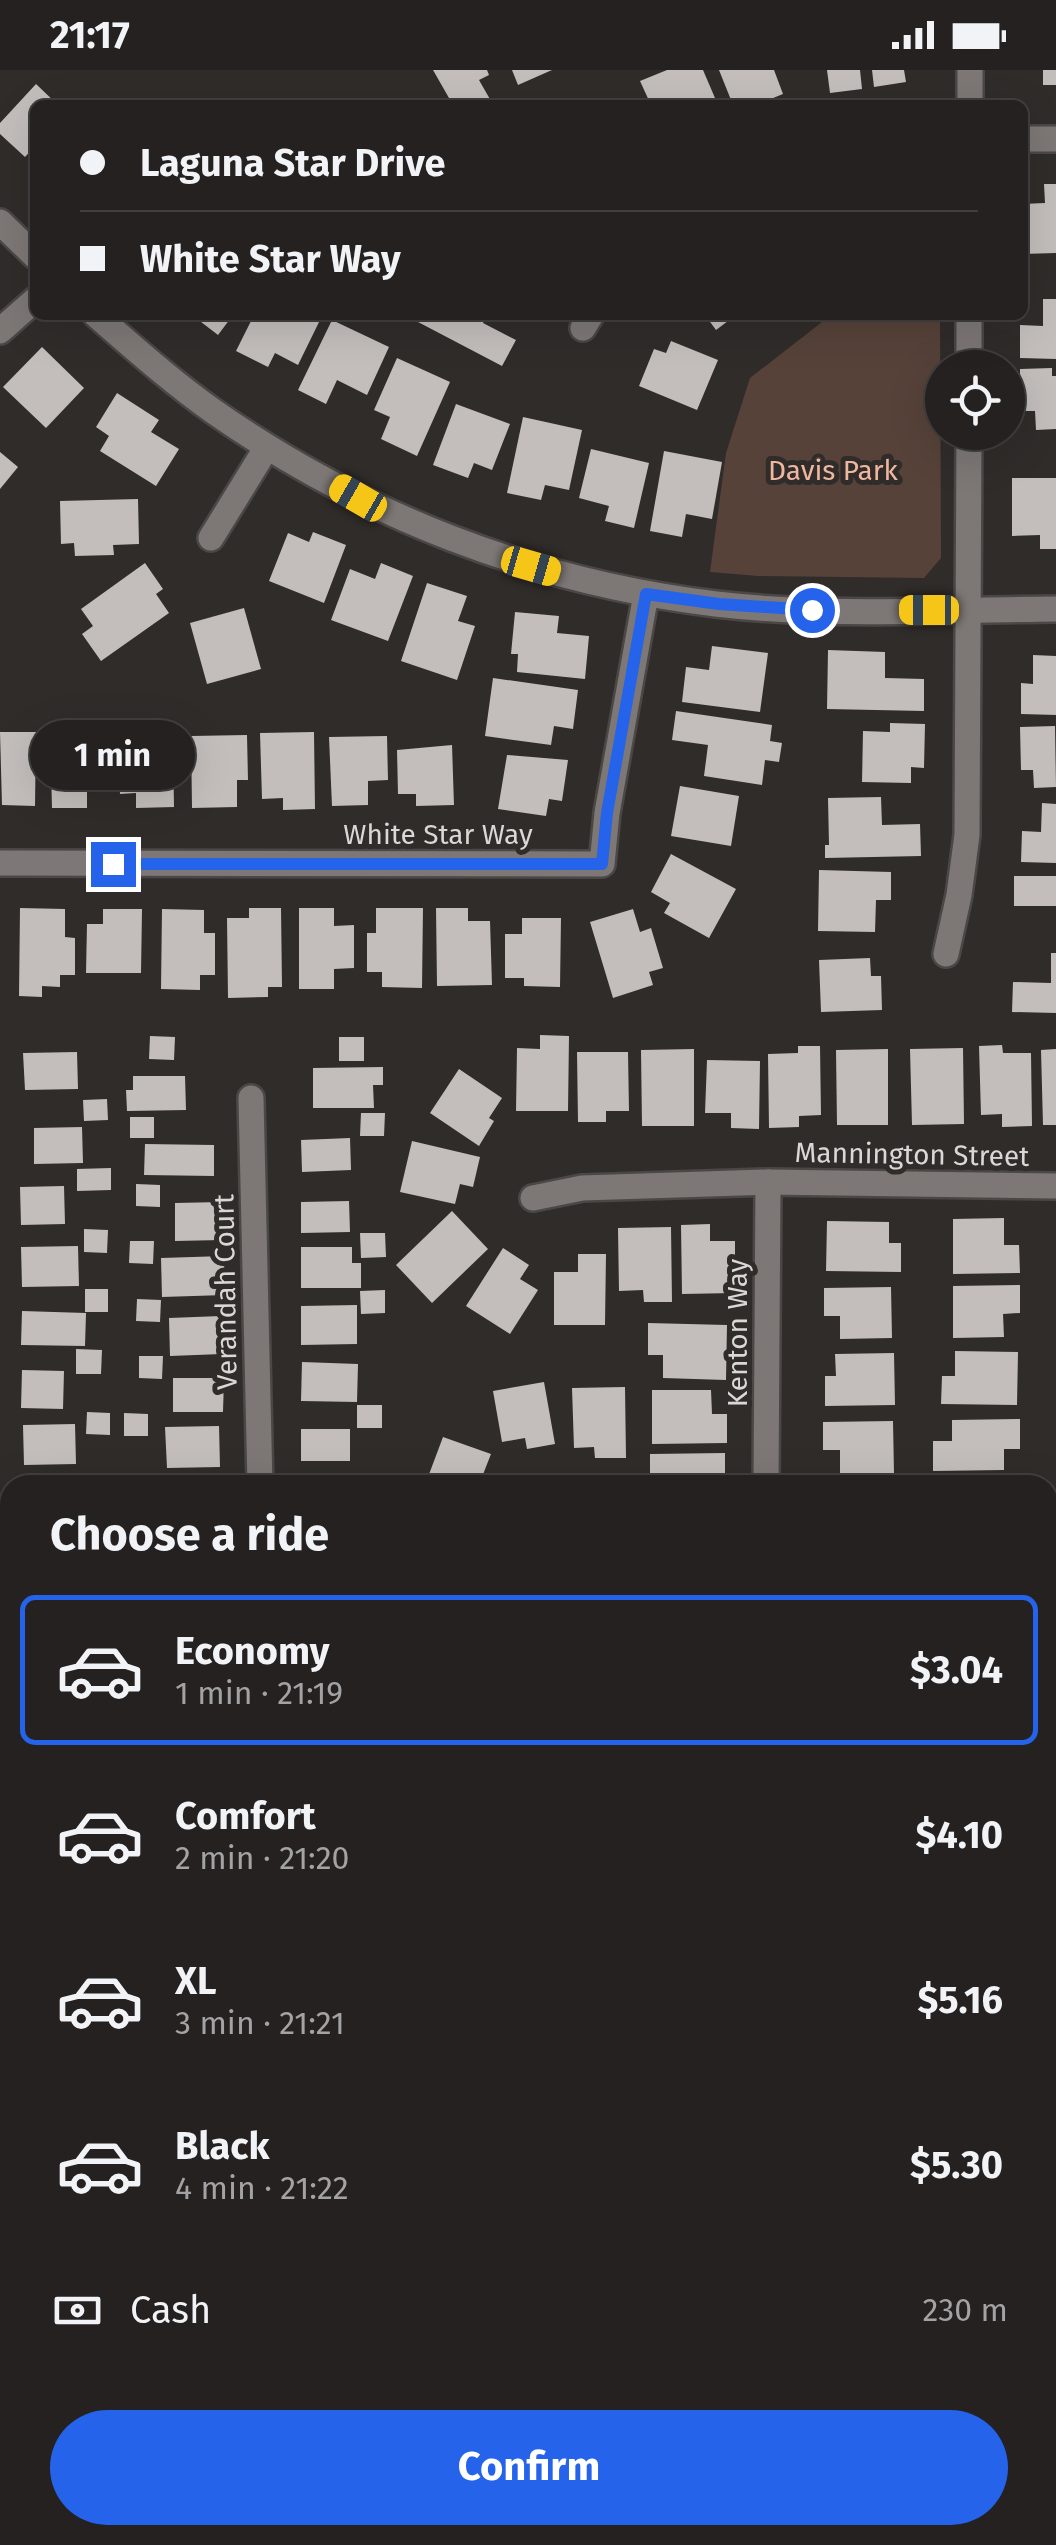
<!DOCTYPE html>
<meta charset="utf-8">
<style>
body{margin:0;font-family:"Fira Sans",sans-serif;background:#302e2d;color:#f1f3f6;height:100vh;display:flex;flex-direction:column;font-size:38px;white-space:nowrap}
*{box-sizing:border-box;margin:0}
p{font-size:32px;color:#a3a3a5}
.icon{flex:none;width:55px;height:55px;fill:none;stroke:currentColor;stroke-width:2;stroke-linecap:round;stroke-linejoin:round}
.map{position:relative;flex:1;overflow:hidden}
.sheet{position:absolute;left:0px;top:1405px;width:1058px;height:1070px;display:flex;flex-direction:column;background:#242120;border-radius:30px 30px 0 0;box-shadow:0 10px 40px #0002,0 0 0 2px #413e3e}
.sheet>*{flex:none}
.hud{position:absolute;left:30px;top:30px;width:998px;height:220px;border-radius:15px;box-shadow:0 10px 40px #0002,0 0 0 2px #413e3e;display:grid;align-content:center;height:220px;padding:0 50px;background:#242120}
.fabs{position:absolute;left:925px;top:280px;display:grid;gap:20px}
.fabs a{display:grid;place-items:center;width:100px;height:100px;border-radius:50%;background:#242120;box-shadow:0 10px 40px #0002,0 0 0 2px #413e3e;font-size:50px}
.end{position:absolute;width:45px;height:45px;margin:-22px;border:12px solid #2563eb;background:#fff;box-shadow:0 0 0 5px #fff}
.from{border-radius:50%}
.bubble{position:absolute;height:70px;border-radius:35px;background:#242120;box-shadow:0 10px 40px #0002,0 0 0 2px #413e3e;font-size:32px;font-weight:700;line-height:70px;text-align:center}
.car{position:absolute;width:30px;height:60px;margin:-30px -15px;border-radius:12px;box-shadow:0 0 8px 2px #0007;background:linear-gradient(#f5c518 24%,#345 0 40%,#f5c518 0 76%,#345 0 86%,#f5c518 0)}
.hud b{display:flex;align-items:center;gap:35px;height:95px;font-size:38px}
.hud b+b{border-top:2px solid #413e3e}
.hud i{width:25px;height:25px;background:#f1f3f6}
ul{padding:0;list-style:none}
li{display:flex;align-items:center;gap:30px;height:150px;margin:0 20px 15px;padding:0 30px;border:5px solid transparent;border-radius:15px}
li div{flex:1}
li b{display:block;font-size:38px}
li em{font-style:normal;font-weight:700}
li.active{border-color:#2563eb}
li>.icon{width:90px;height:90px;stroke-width:1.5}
h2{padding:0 50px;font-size:45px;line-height:120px}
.pay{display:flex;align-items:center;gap:25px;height:110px;padding:0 50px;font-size:38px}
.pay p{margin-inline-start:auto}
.button{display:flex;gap:20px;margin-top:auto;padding:20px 50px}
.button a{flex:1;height:115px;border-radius:60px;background:#2563eb;color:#fff;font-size:40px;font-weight:700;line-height:115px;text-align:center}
.status{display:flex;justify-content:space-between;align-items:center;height:70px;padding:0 50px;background:#242120;direction:ltr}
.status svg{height:28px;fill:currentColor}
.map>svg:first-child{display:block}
</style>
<div class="status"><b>21:17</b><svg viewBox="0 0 49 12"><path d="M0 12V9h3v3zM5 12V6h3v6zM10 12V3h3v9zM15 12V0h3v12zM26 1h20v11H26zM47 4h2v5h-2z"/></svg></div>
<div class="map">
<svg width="1056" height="2475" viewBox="0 0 1056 2475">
<rect width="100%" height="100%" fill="#302c2a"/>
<!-- green -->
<path fill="#564239" d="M831,245H940L941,488L924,508L758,506L710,502L726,383L750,308Z"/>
<!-- building -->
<g fill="#c3bebb">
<path d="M433,0H487L489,5L479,10L491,31L484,35H453Z"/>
<path d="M512,0H552L518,15Z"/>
<path d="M667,0H703L718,35H651L640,11Z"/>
<path d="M719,0H774L783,24L756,35H733Z"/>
<path d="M827,0H860L862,19L830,23Z"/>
<path d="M872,0H904L906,12L874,17Z"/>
<rect x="1043" y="0" width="13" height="15"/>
<path d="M36,14L58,35H35V76L25,87L0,64V53Z"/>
<path d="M1044,114H1056V183L1022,184V134L1045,133Z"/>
<path d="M1043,229H1056V289L1020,288V255L1043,256Z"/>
<path d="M192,245H233L218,265Z"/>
<path d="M254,245H315L321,248L298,295L275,283L268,297L236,281Z"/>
<path d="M421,245H487L483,253L516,270L502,296L418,252Z"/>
<path d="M705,245H736L716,260Z"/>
<path d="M332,250L389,277L367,325L337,310L326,334L298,320Z"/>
<path d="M671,271L718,290L697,340L639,316L654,279L666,283Z"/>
<path d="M42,277L84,318L46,358L3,317Z"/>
<path d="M397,288L450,312L417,386L381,369L390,347L374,340Z"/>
<path d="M1052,298V306H1056V359L1036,360L1035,341H1020V299Z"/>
<path d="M117,323L159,350L151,362L179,379L156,416L100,381L109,366L96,357Z"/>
<path d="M456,334L510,354L492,400L474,393L468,408L433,395Z"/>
<path d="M523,347L582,360L569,420L545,415L541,430L507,423Z"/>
<path d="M591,379L649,393L634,458L605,451L609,436L579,428Z"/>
<path d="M664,381L722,392L712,449L686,444L682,467L650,461Z"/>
<path d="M0,382L18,397L0,419Z"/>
<path d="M1012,408H1056V479H1040V465L1012,466Z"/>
<path d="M138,429L139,474L113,475L114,485L75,486L74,473L61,474L60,431Z"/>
<path d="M313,462L346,475L324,533L269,511L288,463L309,472Z"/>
<path d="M145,493L163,519L156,524L169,543L101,591L82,564L93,556L81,539Z"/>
<path d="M381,493L413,506L388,571L331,550L350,499L375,509Z"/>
<path d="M427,513L467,526L458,551L475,556L457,610L401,591Z"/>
<path d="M244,538L261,599L207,614L190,553Z"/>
<path d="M515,542L559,546L557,563L589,566L585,609L517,602L518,584H511Z"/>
<path d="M712,576L768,583L760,642L682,632L686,597L709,600Z"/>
<path d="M828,580L885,582V608L924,609V641L827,639Z"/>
<path d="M1033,585L1056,586V645L1021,644V613L1033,614Z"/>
<path d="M493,608L578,620L573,659L554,656L551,675L485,666Z"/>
<path d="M676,641L772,655L770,671L782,673L779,692L765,690L762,715L704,706L708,675L672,670Z"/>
<path d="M890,653L925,654L924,698L911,697V713L862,712L863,661L890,662Z"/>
<path d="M1055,656L1056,717L1034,718L1033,700H1021L1020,657Z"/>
<path d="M0,662H36L35,736L2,735Z"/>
<path d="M314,662L315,739L283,740V728L262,729L260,663Z"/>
<path d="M50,663H93V674H108L109,710H87V738H52Z"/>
<path d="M247,665L248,710H237V737L192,738L191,666Z"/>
<path d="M387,666L388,710L368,711V735L332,736L329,667Z"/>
<path d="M173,675L174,737L136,738V723L120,724L118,677Z"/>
<path d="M452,675L454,735L416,736V724H398L397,680Z"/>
<path d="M507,685L568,690L562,731L549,729L546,746L498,739Z"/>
<path d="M680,716L739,726L731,776L671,766Z"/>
<path d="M881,727L882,755L920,754L921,786L825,788V775H829L828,728Z"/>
<path d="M1042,733L1056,734V793L1021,792L1022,761L1041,762Z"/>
<path d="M671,784L736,819L709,868L664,843L670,833L651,822Z"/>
<path d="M819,800L891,802V830H876L875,862L818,861Z"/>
<rect x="1014" y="806" width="42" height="30"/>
<path d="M20,838L65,839V867L75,868V905H60V917L42,916V927L19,926Z"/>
<path d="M249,838H281L282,917H268V927L228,928L227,848H249Z"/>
<path d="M299,838H334V856L354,855V898L334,899V919H299Z"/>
<path d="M376,838H423L422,918L382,917V902H367V863H376Z"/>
<path d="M436,838H468V851H490L492,915L437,916Z"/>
<path d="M103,839H142L141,903H86L87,854H103Z"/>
<path d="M162,839L204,840V863H215V905H200V920L161,919Z"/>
<path d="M633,839L640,862L651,858L663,898L649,902L653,915L613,928L590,852Z"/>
<path d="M522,848H561L560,917L524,916V908H505V864H522Z"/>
<path d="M1051,883H1056V943L1012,942L1013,912L1051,913Z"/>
<path d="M870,888L871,906H881L882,940L821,942L819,890Z"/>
<path d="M540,965L569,966L568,1041H516L517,978L540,979Z"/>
<path d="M150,966L175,967L174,990L149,989Z"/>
<rect x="339" y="967" width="25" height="24"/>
<path d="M1002,975L1003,983H1031L1032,1056L1002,1057V1044L981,1045L979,976Z"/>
<path d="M798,976H820L821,1045L799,1046V1057L769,1058L768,984L798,983Z"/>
<path d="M963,978L964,1054L912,1055L910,979Z"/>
<path d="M694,979V1056H642L641,980Z"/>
<path d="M888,979V1055H837L836,980Z"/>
<path d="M1056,979V1055H1043L1041,980Z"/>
<path d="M77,982L78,1019L25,1020L23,983Z"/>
<path d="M577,982H628L629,1041H606V1052H578Z"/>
<path d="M707,990L760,991L759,1059L731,1058V1043H705Z"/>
<path d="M383,997V1015H373L374,1038H313V998Z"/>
<path d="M459,999L502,1028L489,1048L494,1051L479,1076L430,1043Z"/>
<path d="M133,1006H185L186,1040L127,1041L126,1020H133Z"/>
<path d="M107,1029L108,1050L84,1051L83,1030Z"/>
<path d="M361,1043H385L384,1066H360Z"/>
<rect x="130" y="1047" width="24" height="21"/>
<path d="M82,1057L83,1093L34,1094V1058Z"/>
<path d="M350,1068L351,1100L302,1102L301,1070Z"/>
<path d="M412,1071L480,1087L473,1117L460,1114L455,1134L400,1122Z"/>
<path d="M145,1074L214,1075V1106L144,1105Z"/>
<path d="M111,1098V1120L77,1121V1099Z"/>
<path d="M136,1114L160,1115V1137L136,1136Z"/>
<path d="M64,1116L65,1154L21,1155L20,1117Z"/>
<path d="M349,1131L350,1162L301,1163V1132Z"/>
<path d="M221,1132L222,1170L175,1171V1133Z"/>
<path d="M452,1141L488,1179L432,1233L396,1195Z"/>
<path d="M1004,1148V1175H1019L1020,1203L953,1204V1149Z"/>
<path d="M827,1151L889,1152V1173H901V1202L826,1201Z"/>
<path d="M710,1154V1171H735V1223L682,1224L681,1155Z"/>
<path d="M671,1157L672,1232H644L643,1220L619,1221L618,1158Z"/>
<path d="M84,1159L108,1160L107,1183L84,1182Z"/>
<path d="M360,1163H385L386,1187L361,1188Z"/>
<path d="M130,1171H154L153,1194L129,1193Z"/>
<path d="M78,1176L79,1216L22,1217L21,1177Z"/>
<path d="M301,1177H352V1193H361V1218H301Z"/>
<path d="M503,1178L529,1195L520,1209L538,1220L510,1264L466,1236Z"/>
<path d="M578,1184H606L605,1255H554V1202H578Z"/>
<path d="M224,1186L225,1225L162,1227L161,1188Z"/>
<path d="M1020,1215V1243L1003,1244L1004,1267L953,1268V1216Z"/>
<path d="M891,1217L892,1268L840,1269V1246H824V1218Z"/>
<rect x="85" y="1219" width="23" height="23"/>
<path d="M385,1220V1243L361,1244L360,1221Z"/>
<path d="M137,1229L161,1230L160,1252L136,1251Z"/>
<path d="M357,1235V1274L301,1275V1236Z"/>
<path d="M22,1241L86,1243L85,1276L21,1275Z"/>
<path d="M221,1246L222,1284L170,1286L169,1248Z"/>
<path d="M648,1253L727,1255L726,1310L663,1308V1285H648Z"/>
<path d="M76,1279L102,1280L101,1304H76Z"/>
<path d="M955,1281L1018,1282L1017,1335L941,1334L942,1306H955Z"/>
<path d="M894,1283L895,1335L825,1336V1306H836L835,1284Z"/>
<path d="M139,1286H163L162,1309L139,1308Z"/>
<path d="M302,1292L358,1294L357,1332L301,1331Z"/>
<path d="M22,1300L64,1301L63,1339L21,1338Z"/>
<path d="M173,1308H224L223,1342H173Z"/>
<path d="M544,1312L555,1374L527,1379L525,1368L502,1372L493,1321Z"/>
<path d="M625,1317L626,1388H595L594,1377L574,1378L572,1318Z"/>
<path d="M652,1320H711L712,1344H727V1373L652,1374Z"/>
<rect x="357" y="1335" width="25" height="23"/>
<path d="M87,1342L110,1343V1365L86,1364Z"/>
<path d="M124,1343L148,1344V1366H124Z"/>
<path d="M1020,1349V1379H1004V1400L933,1401V1371H952V1350Z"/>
<path d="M893,1351L894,1404H840V1380H823V1352Z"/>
<path d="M75,1354L76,1394L24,1395L23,1355Z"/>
<path d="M219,1356L220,1397L167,1398L165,1357Z"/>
<rect x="301" y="1359" width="49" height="32"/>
<path d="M443,1367L491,1384L482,1407L489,1409L487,1415H425Z"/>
<path d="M725,1383V1415H650V1384Z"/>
<path d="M302,1407L358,1408V1415H302Z"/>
<path d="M10,2009V2054L0,2057V2012Z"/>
<path d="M10,2132V2176L0,2173V2159Z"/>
<path d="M33,2465H77V2475H34Z"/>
<path d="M149,2465H207V2473L149,2471Z"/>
<rect x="307" y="2465" width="52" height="10"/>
<path d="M370,2465H422L423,2475H370Z"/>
<rect x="432" y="2465" width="52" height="10"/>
<rect x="495" y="2465" width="55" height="10"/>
<rect x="559" y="2465" width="52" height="10"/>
<rect x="622" y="2465" width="55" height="10"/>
<rect x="687" y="2465" width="53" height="10"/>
<path d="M750,2465H804L803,2475L750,2474Z"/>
<rect x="816" y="2465" width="51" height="10"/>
<rect x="878" y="2465" width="51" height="10"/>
<path d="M940,2465H993L994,2475H940Z"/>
</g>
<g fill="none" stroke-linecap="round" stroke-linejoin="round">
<!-- minor casing -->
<g stroke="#4a4746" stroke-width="30">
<g id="minor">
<path d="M970,35V0"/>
<path d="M1022,69H1056"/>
<path d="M0,152L35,186"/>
<path d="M96,245C134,278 172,312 213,341C363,446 534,512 716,534C828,547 943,540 1056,539"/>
<path d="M583,258L591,245"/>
<path d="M0,261L35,230"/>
<path d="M969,298V245"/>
<path d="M211,468L267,377"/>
<path d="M0,793L602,794L607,743L646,524"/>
<path d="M946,884L959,825L967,765L969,362"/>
<path d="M251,1028L260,1415"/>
<path d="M533,1128L582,1118L768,1112L1056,1116"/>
<path d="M766,1415L768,1112"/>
<path d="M0,1443H10"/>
<path d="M1048,1654L1056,1613"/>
<path d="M1048,2065H1056"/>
<path d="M262,2465V2475"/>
<path d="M1031,2465V2475"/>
</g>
</g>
<!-- minor -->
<use href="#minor" stroke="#7d7876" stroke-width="25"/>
</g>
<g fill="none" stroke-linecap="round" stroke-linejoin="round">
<!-- route -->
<path stroke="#2563eb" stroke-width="12" d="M113,794H602L607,743L646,524L719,534L812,540"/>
</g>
<g text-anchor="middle" stroke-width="10" stroke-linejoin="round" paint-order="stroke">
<!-- park labels -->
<g font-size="28" fill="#f0b7a0" stroke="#302c2a">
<text x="833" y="410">Davis Park</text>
</g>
<!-- street labels -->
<g font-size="28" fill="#dad7d6" stroke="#302c2a">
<text x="438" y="774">White Star Way</text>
<text transform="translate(912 1084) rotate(1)" y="10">Mannington Street</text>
<text transform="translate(225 1222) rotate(-91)" y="10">Verandah Court</text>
<text transform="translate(737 1263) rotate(-90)" y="10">Kenton Way</text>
</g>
</g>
</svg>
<div class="fabs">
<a><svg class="icon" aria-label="locate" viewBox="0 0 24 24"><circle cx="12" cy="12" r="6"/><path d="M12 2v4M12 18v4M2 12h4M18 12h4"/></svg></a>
</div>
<i class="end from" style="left:812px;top:540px"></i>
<i class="end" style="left:113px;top:794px"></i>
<div class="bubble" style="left:30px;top:650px;width:165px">1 min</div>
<i class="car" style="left:358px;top:428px;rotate:300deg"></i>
<i class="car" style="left:531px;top:496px;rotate:106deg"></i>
<i class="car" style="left:929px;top:540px;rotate:270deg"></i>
<div class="hud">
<b><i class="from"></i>Laguna Star Drive</b>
<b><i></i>White Star Way</b>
</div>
<section class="sheet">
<h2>Choose a ride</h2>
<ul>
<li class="active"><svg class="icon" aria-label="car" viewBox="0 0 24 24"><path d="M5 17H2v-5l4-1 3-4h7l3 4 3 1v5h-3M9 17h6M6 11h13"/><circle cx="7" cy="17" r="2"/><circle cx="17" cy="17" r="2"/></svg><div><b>Economy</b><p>1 min · 21:19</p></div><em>$3.04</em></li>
<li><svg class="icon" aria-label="car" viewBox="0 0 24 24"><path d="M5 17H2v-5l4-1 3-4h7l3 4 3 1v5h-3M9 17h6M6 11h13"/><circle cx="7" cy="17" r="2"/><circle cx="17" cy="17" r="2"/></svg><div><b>Comfort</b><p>2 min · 21:20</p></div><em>$4.10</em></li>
<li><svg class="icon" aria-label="car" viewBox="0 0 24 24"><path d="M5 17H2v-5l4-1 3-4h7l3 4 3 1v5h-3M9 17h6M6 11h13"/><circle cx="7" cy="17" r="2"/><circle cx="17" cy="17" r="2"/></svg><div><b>XL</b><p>3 min · 21:21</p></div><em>$5.16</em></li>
<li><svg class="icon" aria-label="car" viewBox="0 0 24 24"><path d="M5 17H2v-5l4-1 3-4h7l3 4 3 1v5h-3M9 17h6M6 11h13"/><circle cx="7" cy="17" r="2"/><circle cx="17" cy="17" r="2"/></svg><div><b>Black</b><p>4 min · 21:22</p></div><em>$5.30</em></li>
</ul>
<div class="pay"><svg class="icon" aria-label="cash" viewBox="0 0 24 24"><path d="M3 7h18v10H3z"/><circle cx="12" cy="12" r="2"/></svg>Cash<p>230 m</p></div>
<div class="button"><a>Confirm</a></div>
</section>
</div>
